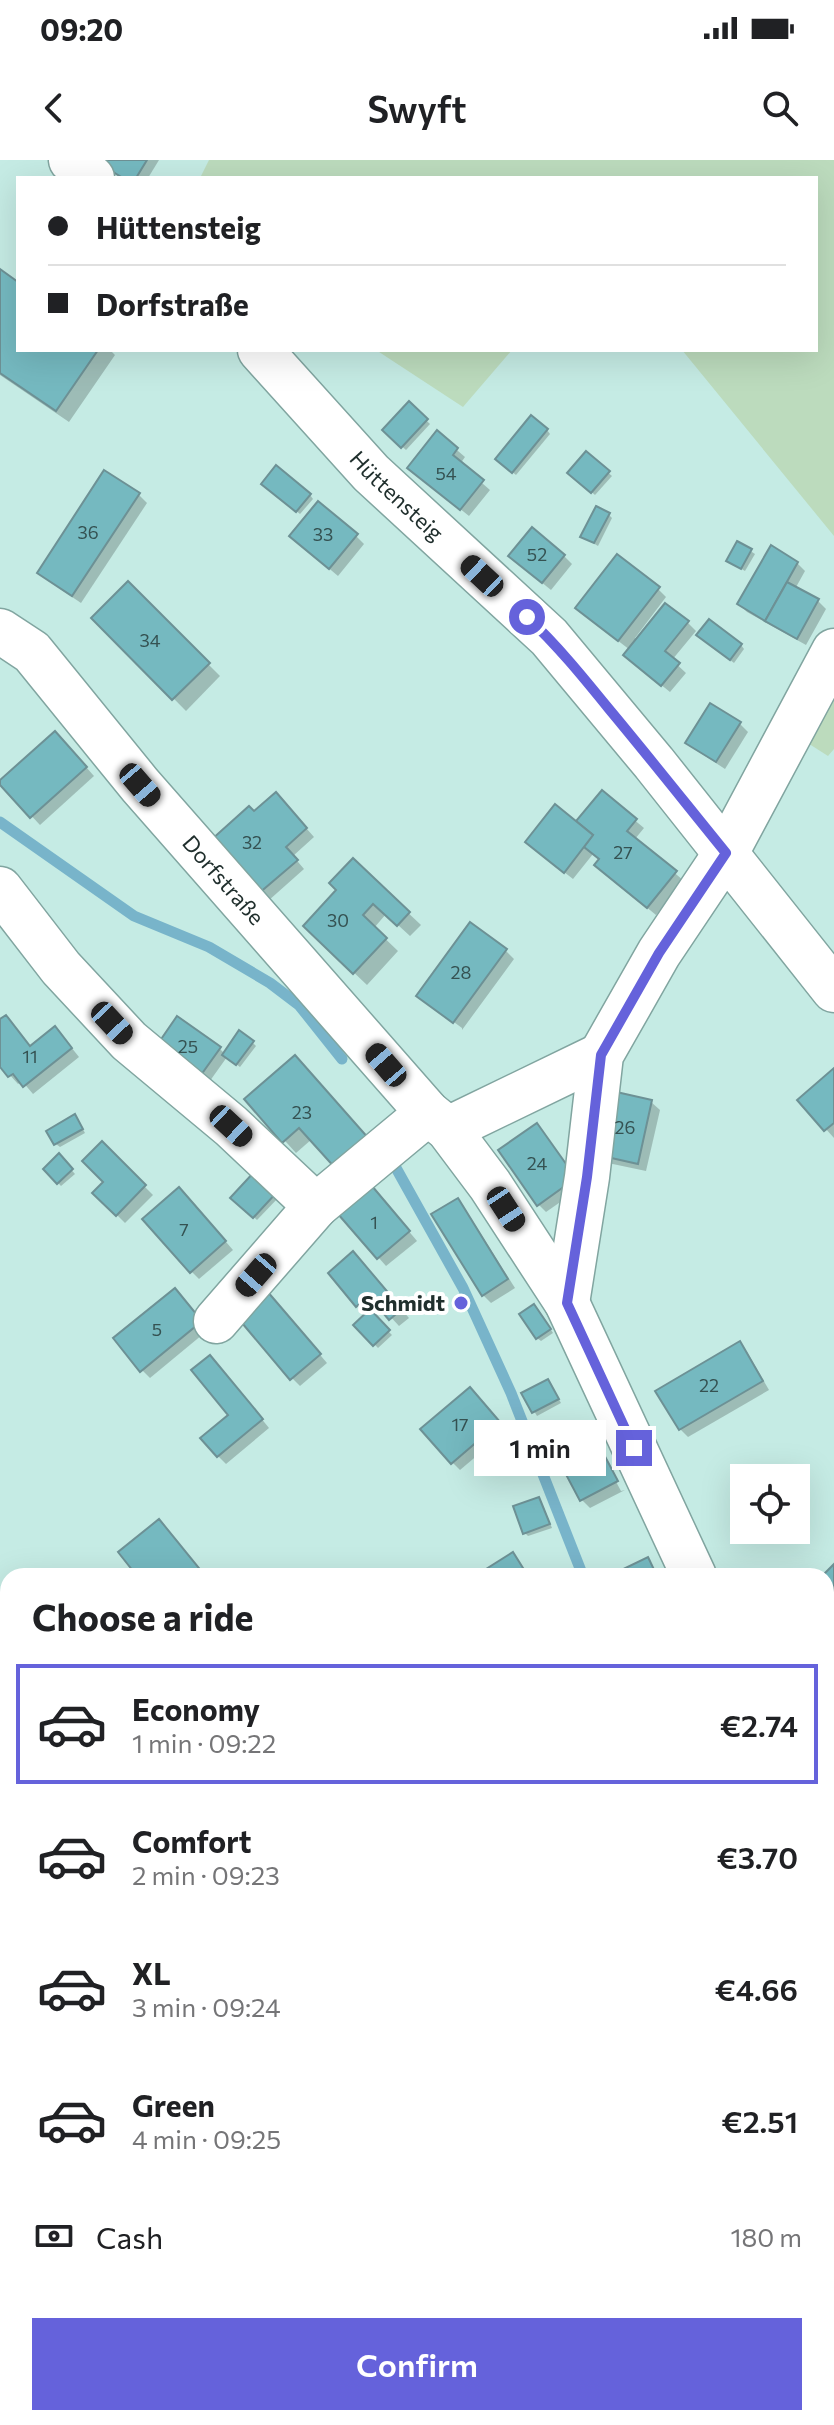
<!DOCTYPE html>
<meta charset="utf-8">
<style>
body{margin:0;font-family:Commissioner,sans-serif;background:#f6f6f6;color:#202124;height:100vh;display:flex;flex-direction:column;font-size:30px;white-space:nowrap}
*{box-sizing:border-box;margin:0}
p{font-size:26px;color:#757577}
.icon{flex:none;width:44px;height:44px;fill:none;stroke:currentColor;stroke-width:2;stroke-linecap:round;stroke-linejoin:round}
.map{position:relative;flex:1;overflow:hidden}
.side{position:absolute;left:0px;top:1408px;width:834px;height:858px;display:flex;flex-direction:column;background:#fff;border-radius:24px 24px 0 0;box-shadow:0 8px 32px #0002}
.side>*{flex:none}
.guide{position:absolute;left:16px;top:16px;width:802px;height:176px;border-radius:0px;box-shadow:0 8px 32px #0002;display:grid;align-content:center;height:176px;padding:0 32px;background:#fff}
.tools{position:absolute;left:730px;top:1304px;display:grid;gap:16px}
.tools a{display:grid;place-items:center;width:80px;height:80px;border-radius:0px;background:#fff;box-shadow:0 8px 32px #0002;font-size:40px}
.end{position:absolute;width:36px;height:36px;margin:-18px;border:10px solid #6562db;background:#fff;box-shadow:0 0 0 4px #fff}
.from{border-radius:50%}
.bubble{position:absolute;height:56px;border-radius:0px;background:#fff;box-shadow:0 8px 32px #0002;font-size:26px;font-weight:600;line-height:56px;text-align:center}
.car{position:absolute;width:24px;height:48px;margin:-24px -12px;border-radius:10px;box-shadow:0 0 6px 2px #0007;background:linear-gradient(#222 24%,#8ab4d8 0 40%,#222 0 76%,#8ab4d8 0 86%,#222 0)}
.guide b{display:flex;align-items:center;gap:28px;height:76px;font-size:30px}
.guide b+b{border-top:2px solid #e0e0e0}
.guide i{width:20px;height:20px;background:#202124}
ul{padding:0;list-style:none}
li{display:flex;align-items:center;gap:24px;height:120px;margin:0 16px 12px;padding:0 16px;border:4px solid transparent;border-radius:0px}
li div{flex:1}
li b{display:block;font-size:30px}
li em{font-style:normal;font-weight:600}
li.active{border-color:#6562db}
li>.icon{width:72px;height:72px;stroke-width:1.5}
h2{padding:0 32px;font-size:36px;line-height:96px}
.pay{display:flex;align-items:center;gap:20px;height:88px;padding:0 32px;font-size:30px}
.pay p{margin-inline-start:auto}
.primary-button{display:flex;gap:16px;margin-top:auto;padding:16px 32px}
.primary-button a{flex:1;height:92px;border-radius:0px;background:#6562db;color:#fff;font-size:32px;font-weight:600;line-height:92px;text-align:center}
.status{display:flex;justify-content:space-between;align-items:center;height:56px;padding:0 40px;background:#fff;direction:ltr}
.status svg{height:22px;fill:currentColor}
header{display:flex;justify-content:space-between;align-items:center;height:104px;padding:0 32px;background:#fff;font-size:36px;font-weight:600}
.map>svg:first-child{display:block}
</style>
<div class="status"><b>09:20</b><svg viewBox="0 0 49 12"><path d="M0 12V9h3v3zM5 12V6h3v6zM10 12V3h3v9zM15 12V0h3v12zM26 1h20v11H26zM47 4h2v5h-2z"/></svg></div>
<header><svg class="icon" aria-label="back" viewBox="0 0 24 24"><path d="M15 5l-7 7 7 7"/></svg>Swyft<svg class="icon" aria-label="search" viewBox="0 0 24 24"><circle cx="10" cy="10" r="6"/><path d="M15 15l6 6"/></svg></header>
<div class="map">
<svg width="834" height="2265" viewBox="0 0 834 2265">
<rect width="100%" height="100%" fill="#c5ebe4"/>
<!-- green -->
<g fill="#bcdbbd">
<path d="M209,0H834V376L682,190H816V18H200Z"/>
<path d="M376,190H512L463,247Z"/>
<path d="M834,526V589L828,596L803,580Z"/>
</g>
<!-- shadow -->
<g fill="#0003">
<path d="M101,0H159L148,18H121L108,10Z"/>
<path d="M0,112L18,124V190H110L115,195L69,262L0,215Z"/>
<path d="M409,244L430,264L406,290L384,270Z"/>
<path d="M547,270L550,274L516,315L501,303Z"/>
<path d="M437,273L465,297L460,304L490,330L469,356L418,315Z"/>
<path d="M586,294L612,316L595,335L570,313Z"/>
<path d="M267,327L310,335L313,339L300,354Z"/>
<path d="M139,335L147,343L81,443L47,420L39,412Z"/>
<path d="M608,354L612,358L598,386L582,376Z"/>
<path d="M356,376L364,384L338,416L300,384Z"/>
<path d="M738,383L755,394L745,411L728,401Z"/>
<path d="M564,396L572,404L551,430L519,404Z"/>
<path d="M797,403L805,411L795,429L818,441L826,449L806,485L747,452L739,444Z"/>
<path d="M128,424L220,516L186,551L94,458Z"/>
<path d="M658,429L666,437L635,478L638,480L688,463L696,471L672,500L686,513L670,532L634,503L630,490L586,456Z"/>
<path d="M702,478L741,485L744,489L734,503Z"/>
<path d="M711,546L740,564L748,572L725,609L696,590L688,582Z"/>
<path d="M63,581L94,616L40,665L0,622Z"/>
<path d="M602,633L644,668L635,679L684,721L656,755L605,713L601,700L593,694L573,719L536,690L577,664Z"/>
<path d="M284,643L314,677L293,696L304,709L268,741L260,733Z"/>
<path d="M353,701L421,765L410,776L386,754L374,768L398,791L367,825L305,766L339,730Z"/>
<path d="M506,791L514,799L462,870V868L424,840Z"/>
<path d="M0,862L31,888L63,877L79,897L33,934L22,921L18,924L0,904Z"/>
<path d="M252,882L256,886L240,907L227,897L207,925L157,888H219L225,894Z"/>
<path d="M295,897L312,979L296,993L247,939Z"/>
<path d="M834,911V978L800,940Z"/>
<path d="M651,942L660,950L646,1011L608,1003L600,995Z"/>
<path d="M78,960L85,973L60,987L56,984Z"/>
<path d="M536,965L582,1027L546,1052L538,1044Z"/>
<path d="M102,984L153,1035L125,1063L95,1033L106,1022Z"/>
<path d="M59,996L75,1014L61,1026L45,1009Z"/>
<path d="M280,1036L257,1060L233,1038Z"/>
<path d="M187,1037L233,1090L199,1119L191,1111Z"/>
<path d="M380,1037L417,1081L386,1106L341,1055Z"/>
<path d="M457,1041L465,1049L515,1128L491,1143L483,1135Z"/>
<path d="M361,1102L409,1158L399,1166L378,1143L368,1151L392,1175L378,1188L356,1165L367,1155L358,1145Z"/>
<path d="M174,1131L208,1170L150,1218L142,1210Z"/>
<path d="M275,1142L327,1203L300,1226L292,1218Z"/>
<path d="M538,1150L553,1173L541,1181L537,1178Z"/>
<path d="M739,1184L747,1192L769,1230L688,1277L680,1269Z"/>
<path d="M218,1205L269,1268L226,1304L218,1296L231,1255Z"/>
<path d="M551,1225L561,1243L537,1256L524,1234Z"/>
<path d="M478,1237L506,1271L460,1310L452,1302Z"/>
<path d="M590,1271L596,1277H592L621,1331L625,1330L590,1348L582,1340L555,1289Z"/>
<path d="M539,1339L542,1343L552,1368L528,1376L525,1373Z"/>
<path d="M826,1997L834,2005V2124L826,2127Z"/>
<path d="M123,2258H253L254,2265H123Z"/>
</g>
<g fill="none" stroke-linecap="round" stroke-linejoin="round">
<!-- stream -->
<g stroke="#78b4ca" stroke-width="11">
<path d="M0,662L134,756L209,787L270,823L299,845L342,899"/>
<path d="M391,999L463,1128L511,1233L583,1416"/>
<path d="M826,1719L834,1727"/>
</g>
</g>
<!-- building -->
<g fill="#75b9c0" stroke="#6d9195" stroke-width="2">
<path d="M99,0H147L136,18H123L97,2Z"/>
<path d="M0,109L18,122V190H98L56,251L0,213Z"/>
<path d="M409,241L428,259L401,288L382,270Z"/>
<path d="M531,255L548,269L512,313L495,299Z"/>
<path d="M437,270L458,288L453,295L484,320L460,350L407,308Z"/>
<path d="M586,291L610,311L591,333L567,313Z"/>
<path d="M276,305L311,334L296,352L261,324Z"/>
<path d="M104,310L140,333L72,436L37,413Z"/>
<path d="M318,341L358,374L329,409L289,376Z"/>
<path d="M596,346L610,353L594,383L580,377Z"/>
<path d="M532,367L565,395L542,423L508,396Z"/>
<path d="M737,381L752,389L741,409L726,401Z"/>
<path d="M771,385L798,402L765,461L737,444Z"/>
<path d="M617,394L660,427L618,481L575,448Z"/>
<path d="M128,421L210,503L172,540L91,458Z"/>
<path d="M787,422L819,439L797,479L765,461Z"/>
<path d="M665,443L689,461L665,491L680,503L661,526L623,495Z"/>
<path d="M709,459L742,484L730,500L696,475Z"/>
<path d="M710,543L741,562L716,602L685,583Z"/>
<path d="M55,571L87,607L30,658L0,625V620Z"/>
<path d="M602,630L637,659L627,671L677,711L647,748L594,705L599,699L584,687L593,675L576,661Z"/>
<path d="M276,632L307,668L286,687L298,700L258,734L211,680L249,646L254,651Z"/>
<path d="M555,644L593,675L564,713L525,682Z"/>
<path d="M353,698L410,752L397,766L373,744L363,755L387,778L353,814L303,766L336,730L329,723Z"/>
<path d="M470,762L507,789L453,863L416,836Z"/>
<path d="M6,855L30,886L55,866L72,888L23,927L13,914L8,917L0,907V859Z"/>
<path d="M177,856L221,887L198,919L155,888Z"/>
<path d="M239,870L254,881L236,905L222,895Z"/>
<path d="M295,895L370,980L337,1010L299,968L282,983L244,939Z"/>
<path d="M834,908V963L824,971L797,940Z"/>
<path d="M612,931L652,940L638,1004L598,995Z"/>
<path d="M75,954L83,969L54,985L46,971Z"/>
<path d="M537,963L576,1018L537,1046L498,990Z"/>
<path d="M102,981L146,1025L116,1056L92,1033L103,1022L82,1001Z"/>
<path d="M59,993L73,1009L57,1024L43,1009Z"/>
<path d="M256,1010L278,1031L253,1058L230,1038Z"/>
<path d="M372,1026L410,1071L377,1099L338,1054Z"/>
<path d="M179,1027L226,1081L190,1113L142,1059Z"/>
<path d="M458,1038L508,1119L482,1136L431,1054Z"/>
<path d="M353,1091L402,1149L389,1160L369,1136L356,1147L328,1113Z"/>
<path d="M175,1128L202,1161L140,1212L113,1178Z"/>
<path d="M267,1131L321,1194L290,1220L237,1157Z"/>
<path d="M534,1144L551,1169L536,1179L519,1154Z"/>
<path d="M370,1149L390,1170L373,1186L353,1165Z"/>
<path d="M740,1181L763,1221L679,1270L655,1231Z"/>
<path d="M210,1195L263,1259L217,1297L200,1278L228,1255L191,1210Z"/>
<path d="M548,1219L559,1239L532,1253L521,1233Z"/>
<path d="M470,1227L500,1262L451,1304L420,1269Z"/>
<path d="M590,1268L618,1321L580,1341L552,1288Z"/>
<path d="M539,1337L550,1364L523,1374L513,1346Z"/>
<path d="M159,1359L203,1413L199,1416H137L118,1392Z"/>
<path d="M513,1392L528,1416H475Z"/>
<path d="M648,1397L657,1416H609Z"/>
<path d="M834,1404V1432L826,1424V1416H822Z"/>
<path d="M8,1481V1553L0,1535V1484Z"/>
<path d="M826,1634L834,1641V1711L826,1704Z"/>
<path d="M826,1997L834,2014V2106L826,2110Z"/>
<path d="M834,2188V2258L826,2251V2197Z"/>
<rect x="121" y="2258" width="122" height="7"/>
</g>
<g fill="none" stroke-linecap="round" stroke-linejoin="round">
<!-- minor casing -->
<g stroke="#81a5a0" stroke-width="47">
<g id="minor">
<path d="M71,0L92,18"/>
<path id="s1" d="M260,190L371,313L549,477L654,603L834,830"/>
<path id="s2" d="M0,471L32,492L140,625L428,953L448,969L490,1025L567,1143L694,1416"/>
<path d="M0,729L61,808L129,881L231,966L316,1046L428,953"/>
<path d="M448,969L601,895"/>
<path d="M567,1143L587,1017L601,895L659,793L726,693L834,491"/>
<path d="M216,1161L316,1046"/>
<path d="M834,1576L826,1585L834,1592"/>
<path d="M0,1705L8,1721"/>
<path d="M0,1818L8,1811"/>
</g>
</g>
<!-- major casing -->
<g stroke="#81a5a0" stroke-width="47">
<g id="major">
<path d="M0,1610L8,1628"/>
<path d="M368,2258L373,2265"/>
</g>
</g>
<!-- minor -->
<use href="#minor" stroke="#fff" stroke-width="44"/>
<!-- major -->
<use href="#major" stroke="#fff" stroke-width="44"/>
</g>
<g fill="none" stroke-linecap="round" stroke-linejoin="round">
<!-- route -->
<path stroke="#6562db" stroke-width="10" d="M527,457C557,485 583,517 609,549C649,597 687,645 726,693L659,793L601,895L587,1017L567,1143L634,1288"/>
</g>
<!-- markers -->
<circle fill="#6562db" stroke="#fff" stroke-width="3" cx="461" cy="1143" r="8"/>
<g text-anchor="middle" stroke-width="8" stroke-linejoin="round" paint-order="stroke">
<!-- number labels -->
<g font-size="18" fill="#355252">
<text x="446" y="320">54</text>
<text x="88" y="379">36</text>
<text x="323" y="381">33</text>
<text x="537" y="401">52</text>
<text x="150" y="487">34</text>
<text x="252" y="689">32</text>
<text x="623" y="699">27</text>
<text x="338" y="767">30</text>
<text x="461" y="819">28</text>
<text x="188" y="893">25</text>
<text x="30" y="903">11</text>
<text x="302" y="959">23</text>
<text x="625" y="974">26</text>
<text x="537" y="1010">24</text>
<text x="374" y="1069">1</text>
<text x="184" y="1076">7</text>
<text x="157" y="1176">5</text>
<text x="709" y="1232">22</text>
<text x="460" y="1271">17</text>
</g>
<!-- street labels -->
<g font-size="22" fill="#202f2d" stroke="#fff">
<text dy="8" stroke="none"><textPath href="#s1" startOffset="200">Hüttensteig</textPath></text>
<text dy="8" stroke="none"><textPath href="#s2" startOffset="336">Dorfstraße</textPath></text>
</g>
<!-- poi labels -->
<g font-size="22" font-weight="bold" fill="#202f2d" stroke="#fff" text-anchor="end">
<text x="445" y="1151">Schmidt</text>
</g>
</g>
</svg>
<div class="tools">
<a><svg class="icon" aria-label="locate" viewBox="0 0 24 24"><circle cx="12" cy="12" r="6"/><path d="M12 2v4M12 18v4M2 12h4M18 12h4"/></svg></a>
</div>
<i class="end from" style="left:527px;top:457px"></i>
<i class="end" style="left:634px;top:1288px"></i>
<div class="bubble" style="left:474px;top:1260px;width:132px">1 min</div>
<i class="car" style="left:482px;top:416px;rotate:313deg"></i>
<i class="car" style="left:140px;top:625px;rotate:139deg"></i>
<i class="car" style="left:112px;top:863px;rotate:137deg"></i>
<i class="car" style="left:386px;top:905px;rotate:319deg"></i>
<i class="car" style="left:231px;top:966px;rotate:133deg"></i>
<i class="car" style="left:506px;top:1049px;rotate:147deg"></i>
<i class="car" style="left:256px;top:1115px;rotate:221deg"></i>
<div class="guide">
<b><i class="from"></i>Hüttensteig</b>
<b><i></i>Dorfstraße</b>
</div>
<section class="side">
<h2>Choose a ride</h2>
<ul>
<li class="active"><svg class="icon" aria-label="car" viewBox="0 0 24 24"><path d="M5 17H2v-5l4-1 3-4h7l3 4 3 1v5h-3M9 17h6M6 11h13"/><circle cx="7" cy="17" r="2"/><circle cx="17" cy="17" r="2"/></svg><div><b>Economy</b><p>1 min · 09:22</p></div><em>€2.74</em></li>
<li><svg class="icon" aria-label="car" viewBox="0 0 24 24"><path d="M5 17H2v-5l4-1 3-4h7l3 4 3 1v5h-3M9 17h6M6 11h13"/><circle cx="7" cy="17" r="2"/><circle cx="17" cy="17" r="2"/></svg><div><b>Comfort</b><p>2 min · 09:23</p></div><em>€3.70</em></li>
<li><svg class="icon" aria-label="car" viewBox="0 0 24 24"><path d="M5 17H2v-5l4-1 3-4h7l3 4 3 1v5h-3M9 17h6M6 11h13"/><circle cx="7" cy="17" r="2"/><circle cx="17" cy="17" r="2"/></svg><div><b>XL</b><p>3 min · 09:24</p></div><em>€4.66</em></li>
<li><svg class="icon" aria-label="car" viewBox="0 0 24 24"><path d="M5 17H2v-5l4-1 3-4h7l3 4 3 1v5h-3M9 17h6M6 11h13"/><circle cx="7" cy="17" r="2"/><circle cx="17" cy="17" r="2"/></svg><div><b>Green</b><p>4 min · 09:25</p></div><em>€2.51</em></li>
</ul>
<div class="pay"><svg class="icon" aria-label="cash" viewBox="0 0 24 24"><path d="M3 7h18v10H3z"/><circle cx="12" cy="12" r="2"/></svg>Cash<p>180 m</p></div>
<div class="primary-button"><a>Confirm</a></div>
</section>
</div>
